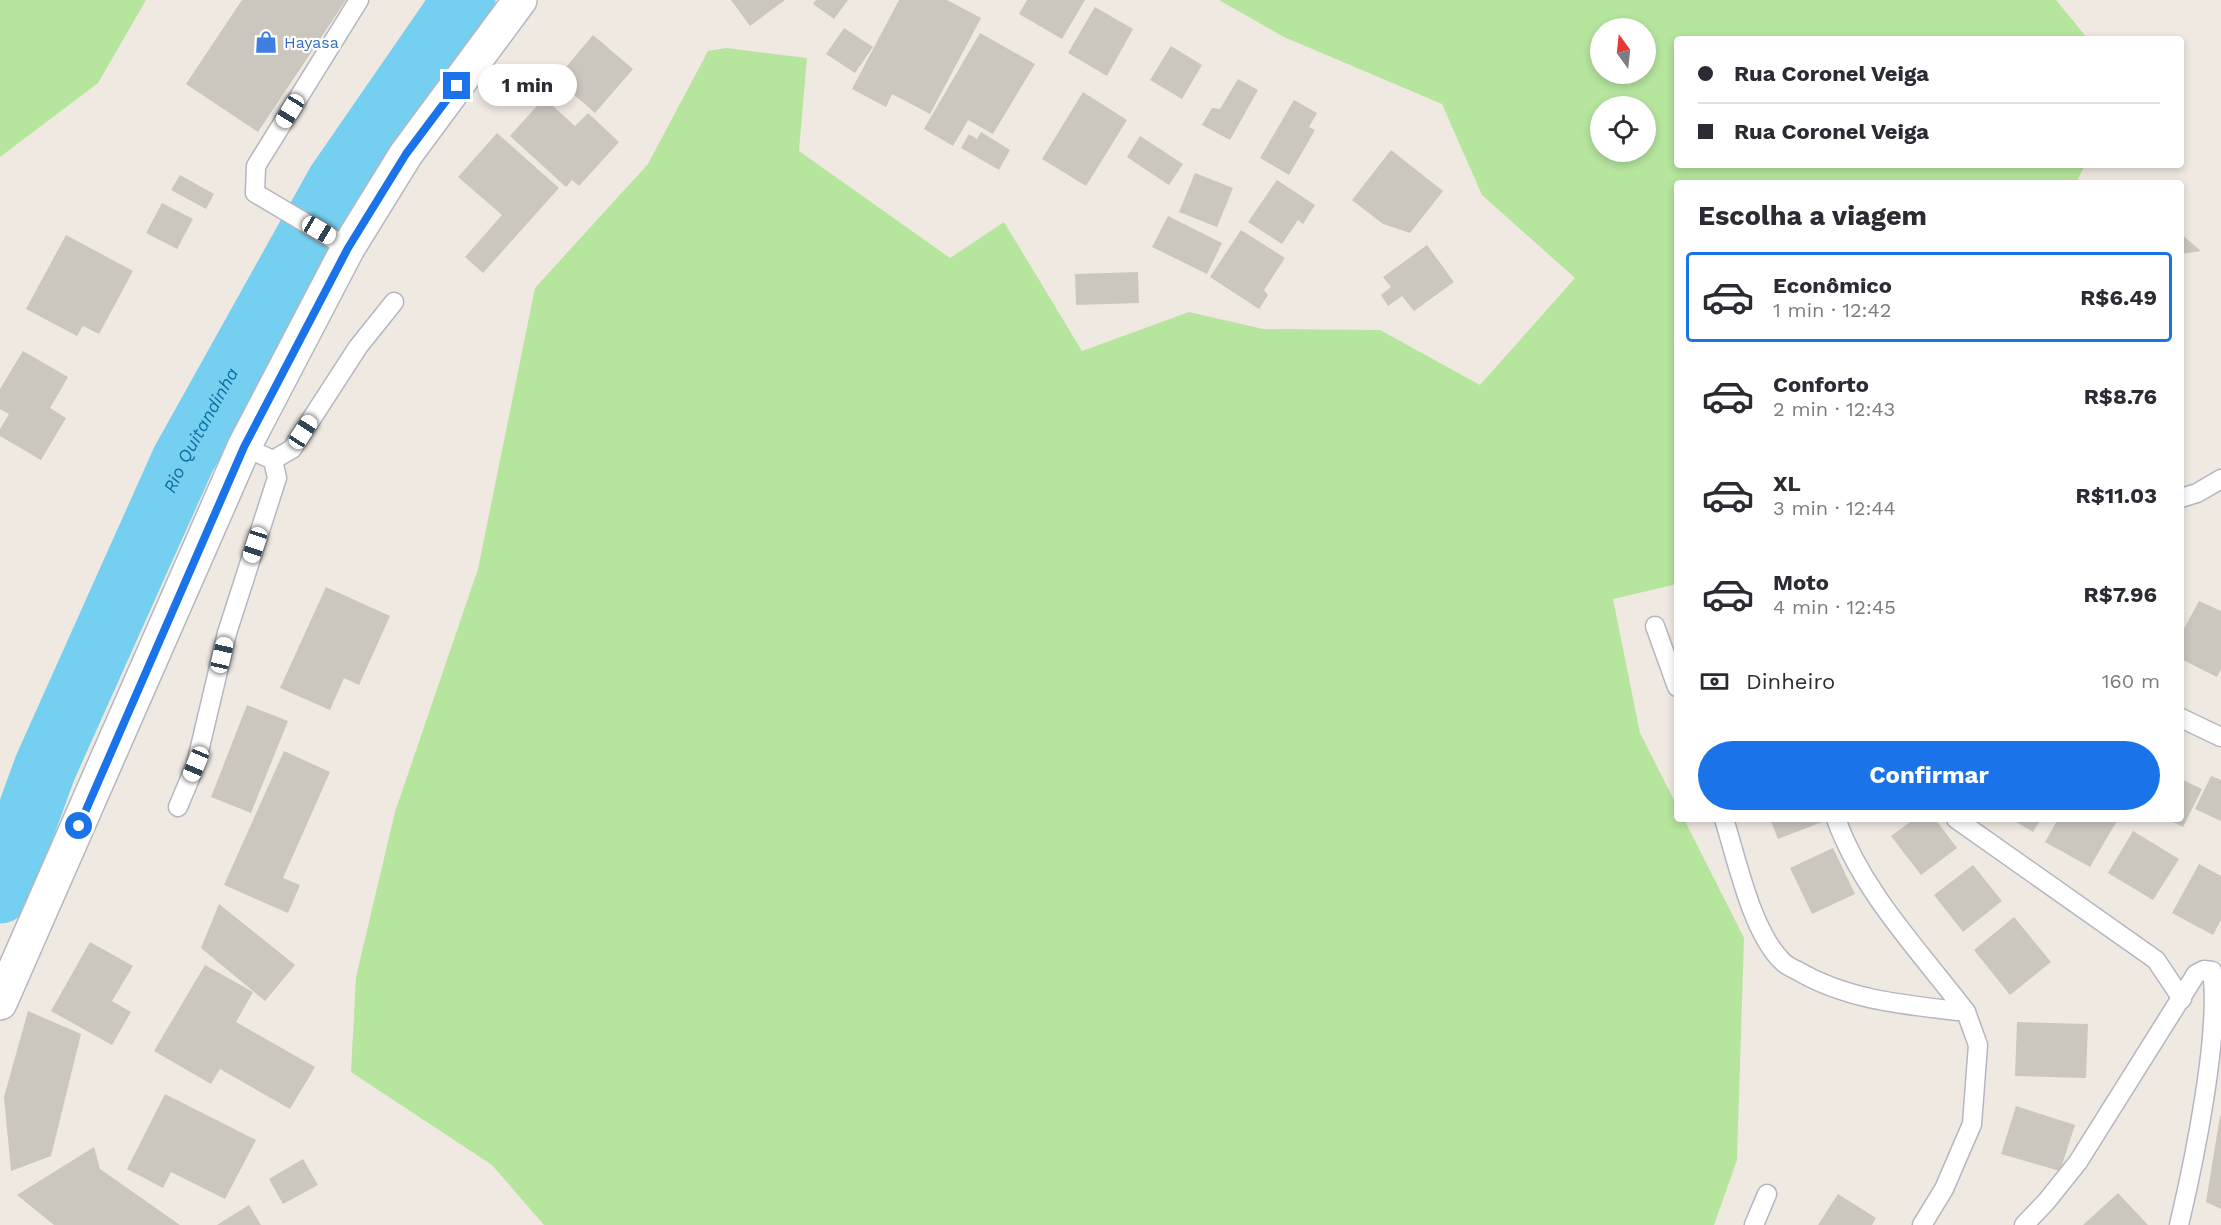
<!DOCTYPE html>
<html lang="pt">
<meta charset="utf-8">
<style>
body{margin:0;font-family:"Work Sans",sans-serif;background:#f7f7f7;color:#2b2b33;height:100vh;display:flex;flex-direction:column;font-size:22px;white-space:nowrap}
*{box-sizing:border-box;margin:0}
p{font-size:20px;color:#7c7c81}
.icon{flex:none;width:33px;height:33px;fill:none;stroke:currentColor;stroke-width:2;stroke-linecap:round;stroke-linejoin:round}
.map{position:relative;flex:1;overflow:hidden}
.panel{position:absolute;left:1674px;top:180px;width:510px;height:642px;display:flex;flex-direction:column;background:#fff;border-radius:6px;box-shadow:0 3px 9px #0003}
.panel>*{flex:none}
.banner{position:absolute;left:1674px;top:36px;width:510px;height:132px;border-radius:6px;box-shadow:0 3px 9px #0003;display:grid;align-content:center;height:132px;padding:0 24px;background:#fff}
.needle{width:39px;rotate:345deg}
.tools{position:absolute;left:1590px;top:18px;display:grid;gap:12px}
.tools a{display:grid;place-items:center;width:66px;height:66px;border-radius:50%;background:#fff;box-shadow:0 3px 9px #0003;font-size:30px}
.end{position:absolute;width:27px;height:27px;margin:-14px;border:8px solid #1a73e8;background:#fff;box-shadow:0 0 0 3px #fff}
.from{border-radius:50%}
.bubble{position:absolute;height:42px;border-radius:21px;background:#fff;box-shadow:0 3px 9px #0003;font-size:20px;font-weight:700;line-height:42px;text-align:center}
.car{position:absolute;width:18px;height:36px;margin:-18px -9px;border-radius:8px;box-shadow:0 0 4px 2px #0007;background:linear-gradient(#fff 24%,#345 0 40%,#fff 0 76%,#345 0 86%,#fff 0)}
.banner b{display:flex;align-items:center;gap:21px;height:57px;font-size:22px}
.banner b+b{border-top:2px solid #e1e1e2}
.banner i{width:15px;height:15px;background:#2b2b33}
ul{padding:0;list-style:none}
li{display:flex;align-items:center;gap:18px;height:90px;margin:0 12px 9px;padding:0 12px;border:3px solid transparent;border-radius:6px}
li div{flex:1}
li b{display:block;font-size:22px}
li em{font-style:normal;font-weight:700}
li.selected{border-color:#1a73e8}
li>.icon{width:54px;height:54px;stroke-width:1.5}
h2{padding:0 24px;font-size:27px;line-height:72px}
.pay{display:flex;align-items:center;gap:15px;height:66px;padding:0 24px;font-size:22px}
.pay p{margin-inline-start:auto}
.action{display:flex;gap:12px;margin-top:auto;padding:12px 24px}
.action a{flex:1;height:69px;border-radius:36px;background:#1a73e8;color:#fff;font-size:24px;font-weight:700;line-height:69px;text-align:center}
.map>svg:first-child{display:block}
</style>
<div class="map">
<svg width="2221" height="1225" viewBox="0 0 2221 1225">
<rect width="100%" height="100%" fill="#efe9e1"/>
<!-- green -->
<g fill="#b6e59e" fill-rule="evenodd">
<path d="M0,0H146L98,83L0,157Z"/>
<path d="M1219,0H2056L2088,39H1677V165H2085L2076,183H1677V584L1613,599L1640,733L1677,806V819H1684L1744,938L1737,1160L1714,1225H544L492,1165L351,1072L356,977L395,812L478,569L535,288L648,164L708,51L726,48L807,58L799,151L950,258L1004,222L1082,351L1189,312L1263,329L1380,330L1480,385L1575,278L1482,195L1442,104L1284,37ZM1600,28H1646V74H1600ZM1600,106H1646V152H1600Z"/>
</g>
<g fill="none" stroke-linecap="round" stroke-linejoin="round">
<!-- river -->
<path stroke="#75cff0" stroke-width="63" id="s1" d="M0,892L45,768L183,460L337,184L464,0"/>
</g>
<!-- building -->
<g fill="#cbc7bf">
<path d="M242,0H346L258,132L186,84Z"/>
<path d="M731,0H785L750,26Z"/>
<path d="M816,0H848L834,19L813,4Z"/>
<path d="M899,0H947L981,18L930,114L892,94L886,107L852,89Z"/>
<path d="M1027,0H1085L1062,39L1019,14Z"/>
<path d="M1095,7L1133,29L1107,76L1068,53Z"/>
<path d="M844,28L873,47L855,73L826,54Z"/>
<path d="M980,33L1035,64L993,134L968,120L953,146L924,129Z"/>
<path d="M593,35L633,69L595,113L556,79Z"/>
<path d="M1171,46L1202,65L1182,99L1150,80Z"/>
<path d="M1238,79L1258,90L1230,140L1202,125L1212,108L1220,109Z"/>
<path d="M1083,92L1127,120L1086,186L1042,159Z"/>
<path d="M544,98L575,126L588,113L619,142L579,186L572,180L566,187L510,136Z"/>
<path d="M1294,100L1317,113L1309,127L1315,130L1289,175L1260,158Z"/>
<path d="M981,132L1010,150L999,170L961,148L969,134L977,139Z"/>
<path d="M497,133L559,188L483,273L465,257L502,215L458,177Z"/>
<path d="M1140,136L1183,164L1169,185L1127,157Z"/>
<path d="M1391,150L1443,191L1410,233L1383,224L1352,200Z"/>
<path d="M1195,173L1233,188L1217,227L1179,212Z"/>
<path d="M180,175L214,194L206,209L171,190Z"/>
<path d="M1277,180L1315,205L1303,224L1298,220L1282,244L1248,222Z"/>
<path d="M162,203L193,219L177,249L146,233Z"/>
<path d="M1168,216L1222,243L1207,274L1152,247Z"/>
<path d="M1241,230L1285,258L1264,290L1268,295L1259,309L1210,277Z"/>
<path d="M2181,234L2201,251L2181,254Z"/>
<path d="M66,235L133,271L99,334L83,326L77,336L26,309Z"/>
<path d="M1427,245L1454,282L1414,311L1402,296L1388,306L1381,295L1391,287L1383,277Z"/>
<path d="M1138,272L1139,303L1076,305L1075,274Z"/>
<path d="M23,351L68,377L50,408L66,418L41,460L0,436V429L9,414L0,409V389Z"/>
<path d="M326,587L390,616L359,685L344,678L330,710L280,688Z"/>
<path d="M2199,601L2221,611V669L2217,677L2181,659V634Z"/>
<path d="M247,705L288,721L251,813L211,797Z"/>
<path d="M284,751L330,772L283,878L300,885L288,913L224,885Z"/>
<path d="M2211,776L2221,780V821L2195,809Z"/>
<path d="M2181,779L2202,789L2183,827L2167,819H2181Z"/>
<path d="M1770,819H1820L1822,822L1778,839Z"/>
<path d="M1914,819H1935L1957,848L1921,875L1891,836Z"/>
<path d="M2011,819H2041L2033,832Z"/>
<path d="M2058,819H2118L2090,867L2045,842Z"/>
<path d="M2133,831L2179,859L2153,900L2108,873Z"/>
<path d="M1833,848L1855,894L1812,914L1790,868Z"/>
<path d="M2199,864L2221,876V920L2213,935L2172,913Z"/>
<path d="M1973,865L2002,901L1963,932L1934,895Z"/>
<path d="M219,904L295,965L265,1001L201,948Z"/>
<path d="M2014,917L2051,962L2010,995L1974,950Z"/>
<path d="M90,942L133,966L112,1001L131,1012L112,1045L51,1011Z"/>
<path d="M205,965L253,992L236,1022L315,1067L290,1109L220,1069L211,1084L154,1051Z"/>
<path d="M28,1011L81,1034L51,1156L11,1171L4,1097Z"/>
<path d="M2017,1022L2088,1024L2086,1078L2015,1076Z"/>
<path d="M165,1094L256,1140L225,1199L171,1172L163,1188L127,1169Z"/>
<path d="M2016,1106L2075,1125L2060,1171L2001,1154Z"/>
<path d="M2220,1116H2221V1209L2206,1202Z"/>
<path d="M94,1147L100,1169L180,1225H54L17,1195Z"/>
<path d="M303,1159L318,1185L283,1204L269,1179Z"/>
<path d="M2118,1193L2148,1225H2083Z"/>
<path d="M1838,1194L1876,1218L1872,1225H1818Z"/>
<path d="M249,1205L261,1225H217Z"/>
</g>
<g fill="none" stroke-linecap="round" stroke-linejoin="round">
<!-- service casing -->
<g stroke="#b4b7c1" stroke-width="21">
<g id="service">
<path d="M348,248L255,193L256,166L359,0"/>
<path d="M273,460L292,449L358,347L394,302"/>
<path d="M2181,498L2197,493L2221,479"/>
<path d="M1655,626L1677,687"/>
<path d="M2181,718L2221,737"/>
<path d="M178,807L196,764L227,633L277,478L273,460L244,447"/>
<path d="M1724,819C1737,860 1752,933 1783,962C1787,966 1794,969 1798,971C1849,1001 1909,1005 1966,1012L1978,1045L1972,1124L1944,1189L1922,1225"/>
<path d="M1836,819C1863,893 1919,950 1966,1012"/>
<path d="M1956,819L2156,960L2182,999"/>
<path d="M1754,1225L1767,1194"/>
<path d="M2024,1225L2046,1202L2078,1162L2196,974L2204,970L2212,971C2221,1031 2194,1162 2179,1225"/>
</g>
</g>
<!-- secondary casing -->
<g stroke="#b4b7c1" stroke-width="36">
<path id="secondary" d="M0,1003L244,447L348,248L406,154L520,0"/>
</g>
<!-- service -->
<use href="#service" stroke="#fff" stroke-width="18"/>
<!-- secondary -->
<use href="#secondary" stroke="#fff" stroke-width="33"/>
</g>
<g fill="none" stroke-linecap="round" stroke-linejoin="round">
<!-- route -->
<path stroke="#1a73e8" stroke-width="8" d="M79,826L244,447L348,248L406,154L457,86"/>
</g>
<!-- icons -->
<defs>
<g id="shop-bare" transform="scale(1.8)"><path d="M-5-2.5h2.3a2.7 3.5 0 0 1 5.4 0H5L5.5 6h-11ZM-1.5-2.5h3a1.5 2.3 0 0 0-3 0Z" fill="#3f7fe0" stroke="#fff" stroke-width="2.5" paint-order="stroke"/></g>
</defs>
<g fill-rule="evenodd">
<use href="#shop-bare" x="266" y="42"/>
</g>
<g text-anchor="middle" stroke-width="4.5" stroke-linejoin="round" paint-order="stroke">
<!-- shop labels -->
<g font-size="16" fill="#366cbe" stroke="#fff" text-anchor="start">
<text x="284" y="48">Hayasa</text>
</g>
<!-- water labels -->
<g font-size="18" font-style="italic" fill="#0d6fa3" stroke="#fff">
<text dy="6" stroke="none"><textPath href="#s1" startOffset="504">Rio Quitandinha</textPath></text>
</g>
</g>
</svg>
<div class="tools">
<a><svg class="needle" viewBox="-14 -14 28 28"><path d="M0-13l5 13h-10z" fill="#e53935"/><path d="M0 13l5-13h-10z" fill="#7c7c81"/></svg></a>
<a><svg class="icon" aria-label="locate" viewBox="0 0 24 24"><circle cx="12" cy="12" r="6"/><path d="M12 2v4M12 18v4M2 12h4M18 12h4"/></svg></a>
</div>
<i class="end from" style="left:79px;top:826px"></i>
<i class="end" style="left:457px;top:86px"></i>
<div class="bubble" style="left:478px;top:64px;width:99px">1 min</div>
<i class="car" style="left:290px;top:111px;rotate:212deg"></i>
<i class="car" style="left:319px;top:230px;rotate:121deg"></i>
<i class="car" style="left:303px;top:432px;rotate:33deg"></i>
<i class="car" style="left:255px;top:545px;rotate:198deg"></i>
<i class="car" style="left:222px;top:655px;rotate:13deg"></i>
<i class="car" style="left:196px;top:764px;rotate:203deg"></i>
<div class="banner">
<b><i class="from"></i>Rua Coronel Veiga</b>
<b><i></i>Rua Coronel Veiga</b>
</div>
<section class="panel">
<h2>Escolha a viagem</h2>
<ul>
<li class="selected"><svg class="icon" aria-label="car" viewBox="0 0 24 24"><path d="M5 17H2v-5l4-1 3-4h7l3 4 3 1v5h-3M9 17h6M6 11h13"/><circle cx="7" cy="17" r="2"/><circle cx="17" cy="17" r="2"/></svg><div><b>Econômico</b><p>1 min · 12:42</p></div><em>R$6.49</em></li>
<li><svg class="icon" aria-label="car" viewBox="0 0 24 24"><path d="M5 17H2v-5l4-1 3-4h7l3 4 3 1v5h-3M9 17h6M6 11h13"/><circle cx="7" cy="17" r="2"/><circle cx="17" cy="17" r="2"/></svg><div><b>Conforto</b><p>2 min · 12:43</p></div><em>R$8.76</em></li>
<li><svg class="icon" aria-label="car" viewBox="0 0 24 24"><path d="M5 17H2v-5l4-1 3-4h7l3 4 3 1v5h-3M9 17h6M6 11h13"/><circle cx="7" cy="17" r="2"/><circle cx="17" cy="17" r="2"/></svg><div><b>XL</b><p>3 min · 12:44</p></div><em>R$11.03</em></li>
<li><svg class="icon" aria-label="car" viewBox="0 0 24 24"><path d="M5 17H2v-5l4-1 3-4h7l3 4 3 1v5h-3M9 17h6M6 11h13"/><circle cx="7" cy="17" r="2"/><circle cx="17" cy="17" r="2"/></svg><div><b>Moto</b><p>4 min · 12:45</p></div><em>R$7.96</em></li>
</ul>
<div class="pay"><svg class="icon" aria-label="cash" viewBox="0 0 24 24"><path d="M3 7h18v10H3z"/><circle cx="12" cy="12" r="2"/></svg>Dinheiro<p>160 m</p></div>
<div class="action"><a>Confirmar</a></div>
</section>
</div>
